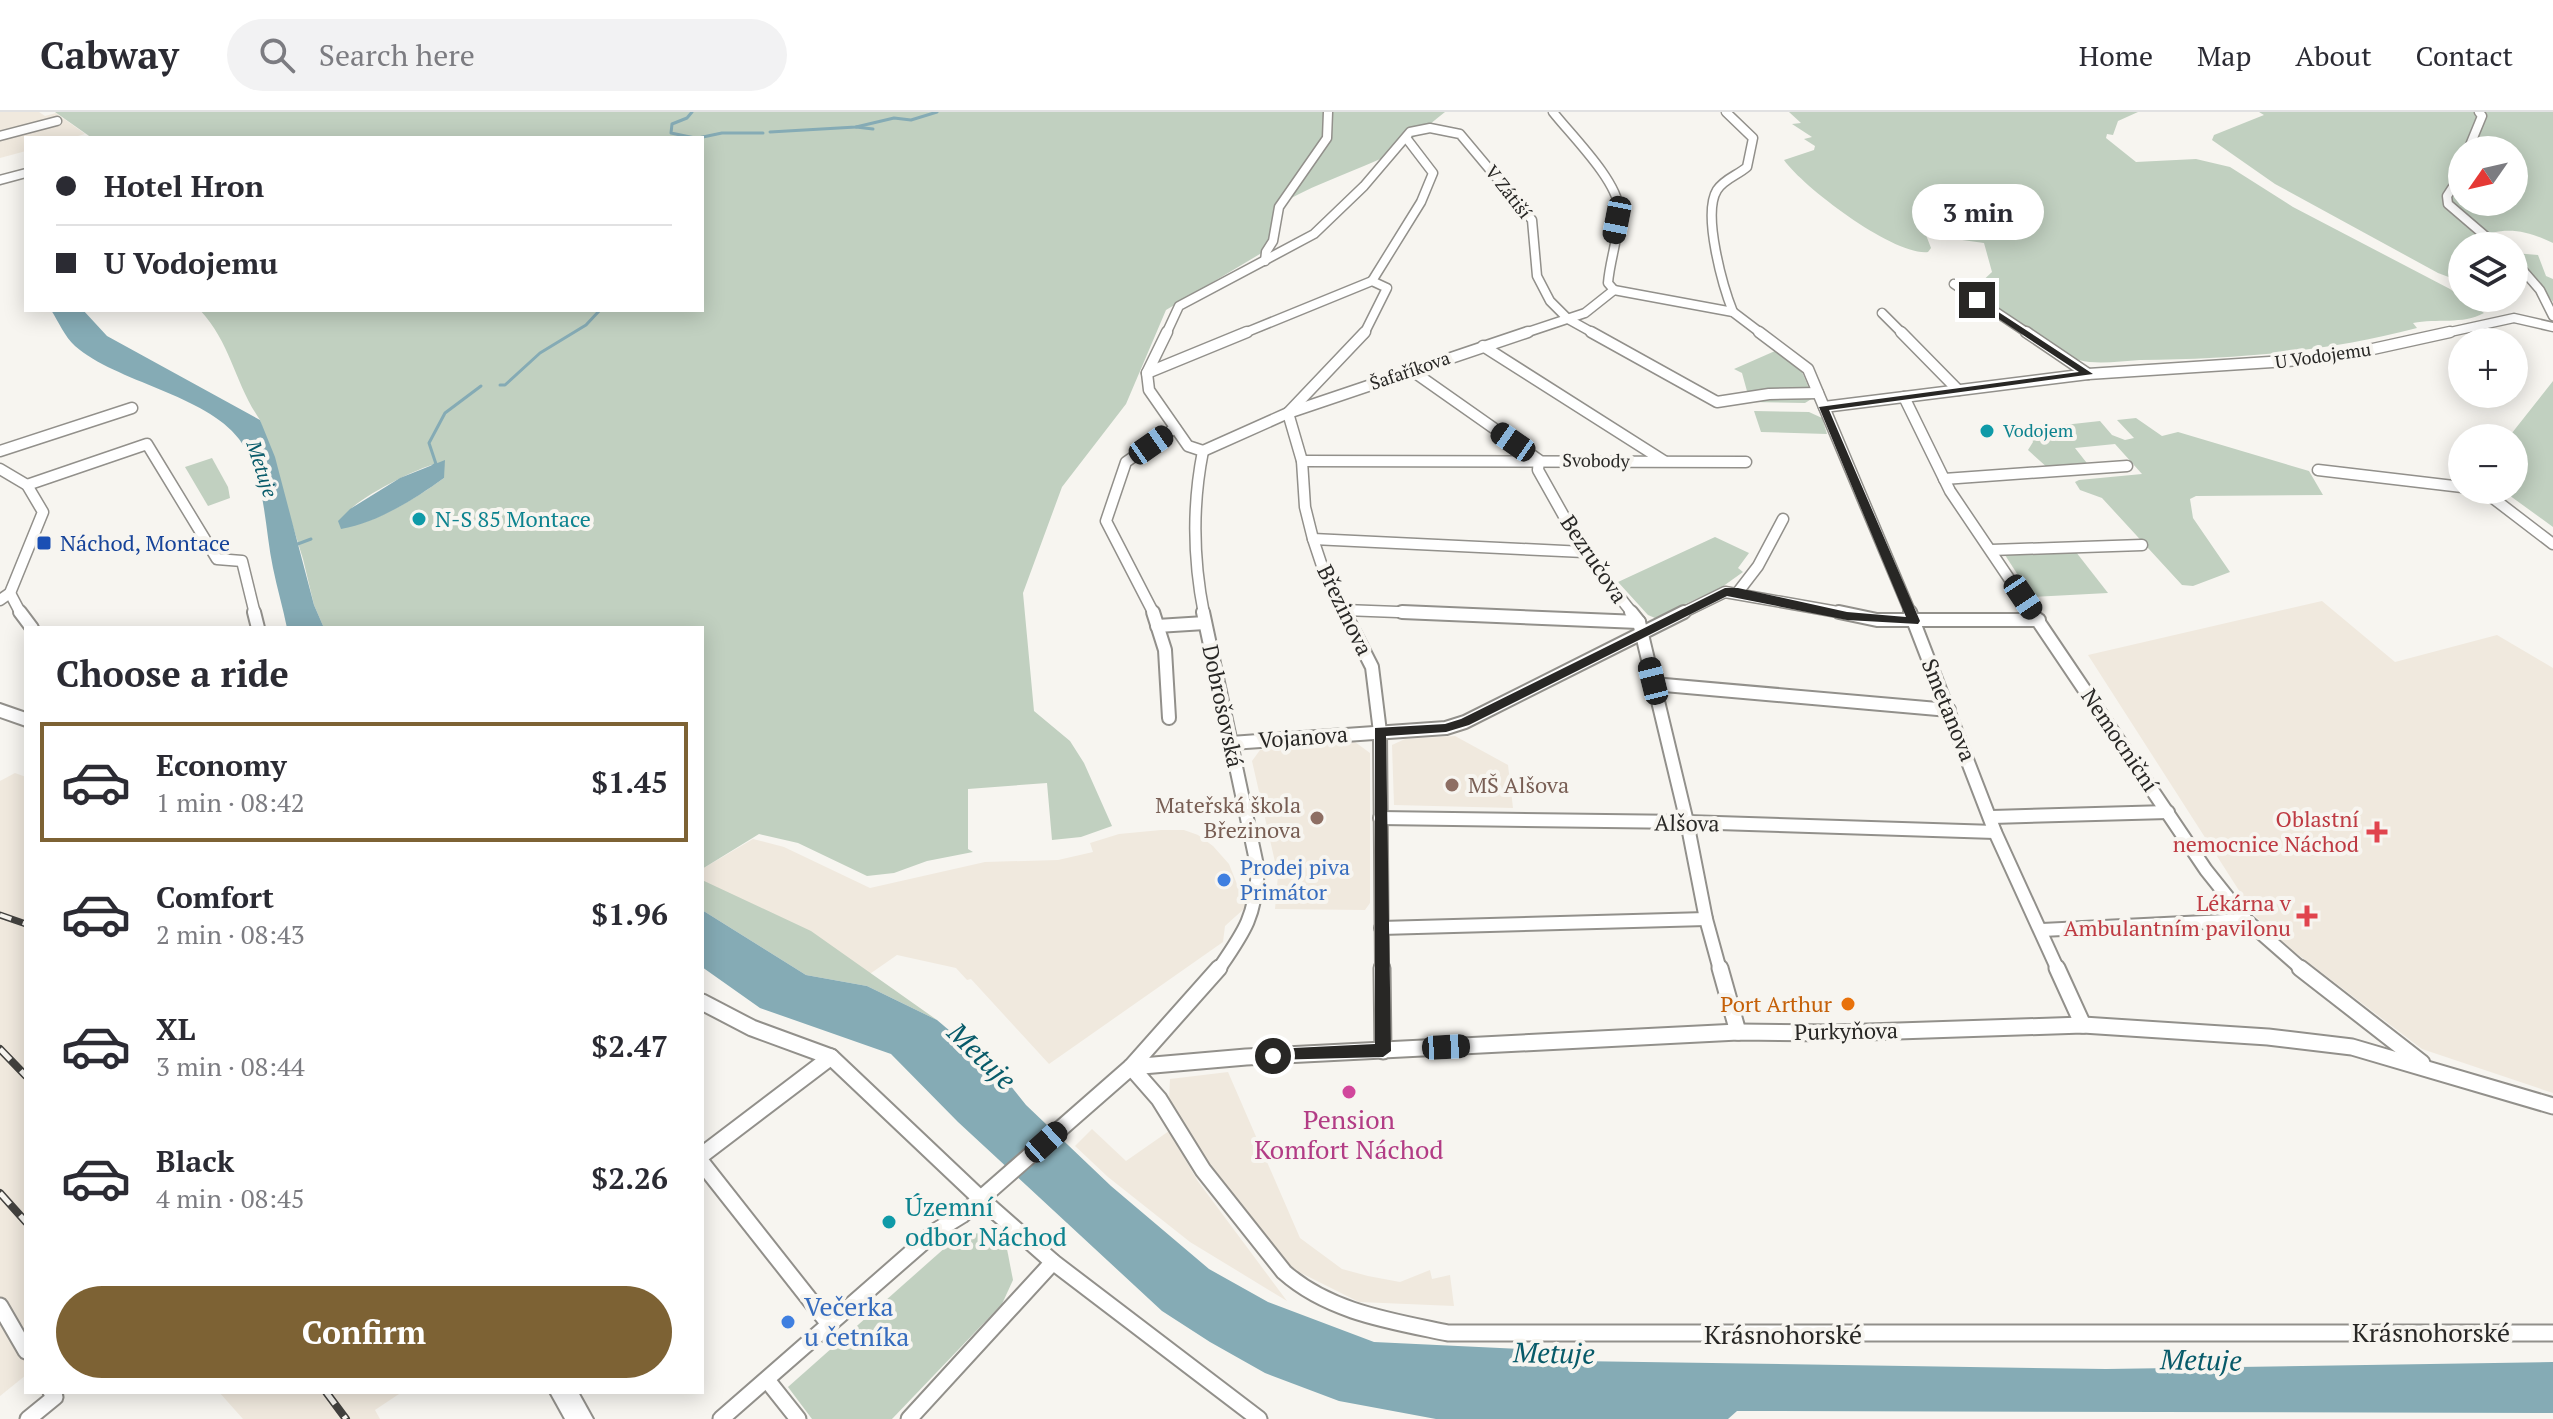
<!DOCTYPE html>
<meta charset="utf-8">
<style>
body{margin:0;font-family:"PT Serif",serif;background:#f2f2f3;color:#2b2b33;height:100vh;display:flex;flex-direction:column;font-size:30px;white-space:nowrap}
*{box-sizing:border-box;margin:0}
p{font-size:26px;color:#7c7c81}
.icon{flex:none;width:44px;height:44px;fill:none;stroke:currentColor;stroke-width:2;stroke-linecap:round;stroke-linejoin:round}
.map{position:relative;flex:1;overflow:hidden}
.sheet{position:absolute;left:24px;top:514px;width:680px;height:768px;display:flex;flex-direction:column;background:#fff;border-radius:0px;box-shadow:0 4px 20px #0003}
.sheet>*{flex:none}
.guide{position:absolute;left:24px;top:24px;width:680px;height:176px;border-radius:0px;box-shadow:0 4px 20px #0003;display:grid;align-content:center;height:176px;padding:0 32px;background:#fff}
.needle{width:52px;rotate:236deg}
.controls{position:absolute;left:2448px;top:24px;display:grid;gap:16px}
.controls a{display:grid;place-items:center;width:80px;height:80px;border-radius:50%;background:#fff;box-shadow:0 4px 20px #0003;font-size:40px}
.end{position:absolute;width:36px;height:36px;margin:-18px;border:10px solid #282725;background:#fff;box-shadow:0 0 0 4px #fff}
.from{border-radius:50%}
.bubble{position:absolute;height:56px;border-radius:28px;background:#fff;box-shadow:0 4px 20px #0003;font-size:26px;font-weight:800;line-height:56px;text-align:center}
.car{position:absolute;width:24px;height:48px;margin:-24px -12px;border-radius:10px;box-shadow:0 0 6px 2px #0007;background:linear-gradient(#222 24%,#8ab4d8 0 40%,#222 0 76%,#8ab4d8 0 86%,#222 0)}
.guide b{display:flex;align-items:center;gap:28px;height:76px;font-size:30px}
.guide b+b{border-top:2px solid #e1e1e2}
.guide i{width:20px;height:20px;background:#2b2b33}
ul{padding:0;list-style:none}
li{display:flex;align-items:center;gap:24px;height:120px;margin:0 16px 12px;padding:0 16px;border:4px solid transparent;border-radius:0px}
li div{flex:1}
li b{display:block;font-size:30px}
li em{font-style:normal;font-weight:800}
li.active{border-color:#7d6234}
li>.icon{width:72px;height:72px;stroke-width:1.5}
h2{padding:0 32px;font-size:36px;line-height:96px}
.action{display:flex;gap:16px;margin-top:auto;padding:16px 32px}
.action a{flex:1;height:92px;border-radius:48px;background:#7d6234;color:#fff;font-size:32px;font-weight:800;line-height:92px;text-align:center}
header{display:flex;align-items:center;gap:48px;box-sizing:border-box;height:112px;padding:0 40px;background:#fff;border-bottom:2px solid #e1e1e2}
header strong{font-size:38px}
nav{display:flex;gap:44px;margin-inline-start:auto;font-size:28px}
.search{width:560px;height:72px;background:#f2f2f3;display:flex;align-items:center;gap:20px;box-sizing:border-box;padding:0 28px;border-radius:44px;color:#7c7c81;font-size:30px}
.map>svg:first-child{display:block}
</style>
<header>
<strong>Cabway</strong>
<div class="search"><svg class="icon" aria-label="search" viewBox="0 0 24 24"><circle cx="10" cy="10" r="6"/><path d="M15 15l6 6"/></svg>Search here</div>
<nav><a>Home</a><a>Map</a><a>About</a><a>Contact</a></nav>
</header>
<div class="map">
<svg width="2553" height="1307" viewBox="0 0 2553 1307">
<rect width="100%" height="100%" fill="#f7f5f0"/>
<!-- built -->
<g fill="#f0e9de">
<path d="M0,0H39L45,4L56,1L85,22L71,26H26V39L0,46Z"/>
<path d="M2322,489L2395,550L2497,523L2553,556V981L2422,937L2292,838L2256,805L2088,543Z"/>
<path d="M1455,624L1508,653L1513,696L1394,693L1392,633L1405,627Z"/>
<path d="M1355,630L1370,641V791L1365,798L1275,797L1278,763L1252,649L1260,638Z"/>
<path d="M15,661L26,665V1263L0,1284V669Z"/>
<path d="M1161,718H1184L1198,723L1213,734L1229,752L1246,795L1225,814L1223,830L1049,952L971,867L967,868L956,856L897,843L864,866L702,798V757L753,727L784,735L870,776L985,750L1058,748L1093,740L1090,731L1119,722Z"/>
<path d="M1228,960L1300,1126L1342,1157L1368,1164L1400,1170L1430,1158L1432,1167L1450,1163L1454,1194L1359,1190L1285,1153L1225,1079L1177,1009L1169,988L1170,967Z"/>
<path d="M1092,1017L1126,1049L1169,1019L1197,1068L1287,1189L1190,1130L1108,1065L1075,1034Z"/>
<path d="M219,1280H402L375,1298L380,1307H243Z"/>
</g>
<!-- green -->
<g fill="#c1d0c0" fill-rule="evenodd">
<path d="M55,0H1445C1423,17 1404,36 1378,48C1342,64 1307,75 1274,96L1275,133L1166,198L1126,292L1062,375L1023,481L1034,599L1070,629L1084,651L1112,714L1081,725L1052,728L1047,671L968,677V737L973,740L927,749L894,761L867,764L798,731L759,722L702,757V516H324L314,493L303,447L260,308C234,270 232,233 200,198H702V26H92ZM436,352L444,366C415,387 376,411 341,416C343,411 346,403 349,399C360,385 419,355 436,352Z"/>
<path d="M1789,0H2138L2118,9L2113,23L2107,22L2106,26L2136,50L2196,47L2230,55L2293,95L2450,177L2484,201C2462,213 2437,206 2413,211L2417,216C2327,240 2232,247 2140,248C2121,249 2097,253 2079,248C2050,240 2004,200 1978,181L1977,174L1992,160L1984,131L1926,123L1931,136L1928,140C1894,144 1804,76 1784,48L1814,38L1815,34L1804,27L1812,25L1792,12L1801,11Z"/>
<path d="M2259,0H2553V131C2526,118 2504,114 2477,126L2485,134H2462V170L2438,161L2275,72L2212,28L2214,23L2264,3ZM2462,38H2514V90H2462Z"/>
<path d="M2514,141L2538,143L2546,164L2553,167V190Z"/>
<path d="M1775,239L1800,255L1813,286L1805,291L1750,290L1742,261L1734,257Z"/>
<path d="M2553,269V415L2502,378H2514V326H2508Z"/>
<path d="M1754,299L1809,300L1822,306L1827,322L1761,320Z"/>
<path d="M2136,306L2162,324L2178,320L2309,359L2323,383L2196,384L2190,387L2193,406L2230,460L2193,474L2182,473L2102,386L2080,378L2075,370L2079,368L2142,362L2115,332L2075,336L2090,355L2050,358L2028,338L2033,330L2028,317L2100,309L2112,323L2125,328L2134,326L2117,308Z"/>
<path d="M212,346L228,375L230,386L208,394L185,355Z"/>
<path d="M1715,425L1749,441L1738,456L1743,460L1722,475L1655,506L1648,503L1618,470Z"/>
<path d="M2076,440L2108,481L2032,485L2005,443Z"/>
<path d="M702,768L811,819L937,908L867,874L806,863L702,798Z"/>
<path d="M984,1121L1007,1137L1013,1168L1002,1192L892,1307H812L788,1275L947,1134L966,1122Z"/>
</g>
<!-- water -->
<g fill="#85abb5">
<path d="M51,198H83L107,224L260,308L275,345L314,493L324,516H287C283,496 277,476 273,456C264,414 266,363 239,327C206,283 116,270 75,234C65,225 58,209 51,198Z"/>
<path d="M445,348L444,366C415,387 377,411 341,417L338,409L350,397L400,366Z"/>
<path d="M702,798L806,863L867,874L937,908L1002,963L1026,993L1111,1074L1209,1157L1268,1190L1374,1230L1563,1239L1575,1249L2106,1257L2553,1250V1301L1737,1299L1728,1307H1436L1339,1289L1265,1261L1210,1230L1162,1199L958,1010L891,942L760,896L702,855Z"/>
</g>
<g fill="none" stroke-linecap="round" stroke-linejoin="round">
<!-- stream -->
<g stroke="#85abb5" stroke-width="3">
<path d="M692,0L687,6L672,12L671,21L695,26"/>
<path d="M856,15L873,17"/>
<path d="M770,20L856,15L894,6L911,8L937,0"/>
<path d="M698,26L722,21H763"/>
<path d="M500,273H505L540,241L586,213L600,198"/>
<path d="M433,354L436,352L429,331L445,301L481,274"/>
<path d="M295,433L311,427"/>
</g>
<!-- street-far3 casing -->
<g stroke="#92908b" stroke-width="11">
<g id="street-far3">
<path d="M1553,0C1571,23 1617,68 1619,97C1620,122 1610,146 1608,171L1614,178"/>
<path d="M1726,0L1753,26L1747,55C1738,63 1724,67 1717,78C1702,102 1723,175 1733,200"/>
<path d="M0,24L57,9"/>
<path d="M2468,38L2482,4L2479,0"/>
<path d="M2462,61L2447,84L2448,92L2497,134"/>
<path d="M0,68L26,61"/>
<path d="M2514,148L2540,178L2553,204"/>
<path d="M1265,149L1266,140L1273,129L1279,95L1327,26L1328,0"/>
<path d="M1954,172L2029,222"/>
<path d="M1614,178L1733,200L1762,222"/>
<path d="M1882,201L1903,222"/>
<path d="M1166,222L1179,194L1314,122L1364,74L1410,20L1430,16L1460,22L1532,108L1537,164L1550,189L1568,207L1595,222"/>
<path d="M1242,222L1372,169L1421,90L1433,61L1407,27"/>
<path d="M1364,222L1387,176L1372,169"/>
<path d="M1522,222L1585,201L1614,178"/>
<path d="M2441,222L2514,206L2553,215"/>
</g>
</g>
<!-- street-far2 casing -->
<g stroke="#92908b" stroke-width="13">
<g id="street-far2">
<path d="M1167,220L1147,261L1149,278L1188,334L1203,339C1192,394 1193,447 1204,502"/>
<path d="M1591,220L1717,290L1769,282L1818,281"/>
<path d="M1759,220L1808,257L1911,502"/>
<path d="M1901,220L1958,278"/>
<path d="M2026,220L2088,262"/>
<path d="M1483,234L1664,349"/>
<path d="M1411,258L1539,348L1538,358L1584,440L1633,502"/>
<path d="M1147,261L1247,220"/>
<path d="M1904,285L1950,379L2033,502"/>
<path d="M1824,295L2088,262L2332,246L2450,220"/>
<path d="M0,339L132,296"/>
<path d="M1203,339L1288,301L1528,220"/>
<path d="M1302,349L1746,350"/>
<path d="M0,357L27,373L43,400L10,481L0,488"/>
<path d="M2318,358L2462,375"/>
<path d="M1944,367L2127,354"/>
<path d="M27,373L147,332L217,447L242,449L255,502"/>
<path d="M2475,378L2485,380L2553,432"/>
<path d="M1313,427L1584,440"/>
<path d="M1991,438L2142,433"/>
<path d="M1738,480L1758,454L1783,407"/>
<path d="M10,481L21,502"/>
<path d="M1344,498L1451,502"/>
<path d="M1154,502L1106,409L1126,350L1175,316"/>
<path d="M1345,502L1325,463L1313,427L1305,395L1302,349L1288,301L1365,220"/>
<path d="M1680,502L1725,480L1849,502"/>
</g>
</g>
<!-- street-far1 casing -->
<g stroke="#92908b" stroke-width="16">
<g id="street-far1">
<path d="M20,500L32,516"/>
<path d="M254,500L258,516"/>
<path d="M1153,500L1165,538L1169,606"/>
<path d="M1203,500L1258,758C1255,806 1244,820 1218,858"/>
<path d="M1344,500L1372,555L1380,620L1382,858"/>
<path d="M1402,500L1639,510"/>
<path d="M1631,500L1639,510L1687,710L1706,807L1720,858"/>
<path d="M1839,500L1877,508H2039"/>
<path d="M1910,500L1995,720L2058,858"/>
<path d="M2032,500L2206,758L2246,808L2303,858"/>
<path d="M1157,514L1205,511"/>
<path d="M1653,572L1949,598"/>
<path d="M1231,631L1446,616L1465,610L1684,500"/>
<path d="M1992,705L2168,700"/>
<path d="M1380,706L1687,710L1995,720"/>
<path d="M1381,816L1706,807"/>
<path d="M2042,818L2246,808"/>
</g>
</g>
<!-- street casing -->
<g stroke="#92908b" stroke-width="19">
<g id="street">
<path d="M1382,856L1383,939"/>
<path d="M1720,856L1738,920"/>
<path d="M2057,856L2083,913"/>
<path d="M2300,856L2422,951"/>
<path d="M702,890L752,916L831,945L981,1087L1053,1150L1259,1307"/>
<path d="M1131,955L1159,987L1203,1058L1284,1160C1329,1200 1391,1209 1448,1221H2553"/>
<path d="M1131,955L1246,945L1738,920L1837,921L2083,913L2268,925L2352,935L2553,994"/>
<path d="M702,1043L831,945"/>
<path d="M702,1051L829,1212"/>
<path d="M0,1194L26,1239"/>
<path d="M767,1268L798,1307"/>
<path d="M28,1307L55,1285L51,1280"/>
<path d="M721,1307L936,1119L962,1103L1131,955L1219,856"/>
<path d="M909,1307L1053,1150"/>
</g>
</g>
<!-- primary casing -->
<g stroke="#92908b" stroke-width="4">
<g id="primary">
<path d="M0,592L26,601V614L0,605Z"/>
<path d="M550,1280H578L593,1307H565Z"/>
</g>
</g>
<!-- street-far3 -->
<use href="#street-far3" stroke="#fff" stroke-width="8"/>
<!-- street-far2 -->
<use href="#street-far2" stroke="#fff" stroke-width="10"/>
<!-- street-far1 -->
<use href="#street-far1" stroke="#fff" stroke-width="12"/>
<!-- street -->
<use href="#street" stroke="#fff" stroke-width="15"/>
<!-- primary -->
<use href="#primary" fill="#fff" fill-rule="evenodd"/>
<!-- rail-far1 casing -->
<g stroke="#43423f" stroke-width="7">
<path id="rail-far1" d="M0,803L26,812"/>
</g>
<!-- rail casing -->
<g stroke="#43423f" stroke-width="8">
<g id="rail">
<path d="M0,937L26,964"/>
<path d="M0,1081L26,1110"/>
<path d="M326,1280L346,1307"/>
</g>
</g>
<!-- rail-far1 -->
<use href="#rail-far1" stroke="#f7f5f0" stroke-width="4" stroke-dasharray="12" stroke-linecap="butt"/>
<!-- rail -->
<use href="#rail" stroke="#f7f5f0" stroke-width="5" stroke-dasharray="15" stroke-linecap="butt"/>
</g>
<!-- route -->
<path fill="#282725" d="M1977,186L2093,262L1829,298L1920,509L1918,512L1847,508L1727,484L1469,613L1446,620L1386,624L1391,939L1383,945L1268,948L1265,944L1273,937L1375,932V616L1445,612L1461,607L1725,476H1738L1847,500L1906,505L1819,295L2079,260L1973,190Z"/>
<!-- markers -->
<g fill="#0f9aa8" stroke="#f7f5f0" stroke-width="3">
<circle cx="1987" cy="319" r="8"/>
<circle cx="419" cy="407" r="8"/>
<circle cx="889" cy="1110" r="8"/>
</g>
<rect fill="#1a4fb4" stroke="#f7f5f0" stroke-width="3" x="36" y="423" width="16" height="16" rx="4"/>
<g fill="#8d6e63" stroke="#f7f5f0" stroke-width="3">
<circle cx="1452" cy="673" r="8"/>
<circle cx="1317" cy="706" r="8"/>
</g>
<g fill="#e0444e" stroke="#f7f5f0" stroke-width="3">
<path d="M2373 708h8v8h8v8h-8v8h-8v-8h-8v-8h8z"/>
<path d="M2303 792h8v8h8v8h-8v8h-8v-8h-8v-8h8z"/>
</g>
<g fill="#3f7fe0" stroke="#f7f5f0" stroke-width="3">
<circle cx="1224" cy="768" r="8"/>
<circle cx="788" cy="1210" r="8"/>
</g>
<circle fill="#e8710a" stroke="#f7f5f0" stroke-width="3" cx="1848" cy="892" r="8"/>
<circle fill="#d1479c" stroke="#f7f5f0" stroke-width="3" cx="1349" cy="980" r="8"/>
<g text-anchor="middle" stroke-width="8" stroke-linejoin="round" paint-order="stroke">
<!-- far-street labels -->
<g font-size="18" fill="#282725" stroke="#f7f5f0">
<text transform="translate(1508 80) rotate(52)" y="6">V Zátiší</text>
<text transform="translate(2323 244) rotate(-8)" y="6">U Vodojemu</text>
<text transform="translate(1410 259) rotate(-19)" y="6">Šafaříkova</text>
<text transform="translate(1596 349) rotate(1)" y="6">Svobody</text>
</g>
<!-- far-culture labels -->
<g font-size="18" fill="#0d838f" stroke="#f7f5f0" text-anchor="start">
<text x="2003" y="325">Vodojem</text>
</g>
<!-- far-water labels -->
<g font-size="20" font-style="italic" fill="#075a69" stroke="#f7f5f0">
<text transform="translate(262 357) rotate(72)" y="7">Metuje</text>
</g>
<!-- culture labels -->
<g font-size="22" fill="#0d838f" stroke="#f7f5f0" text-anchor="start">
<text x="435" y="415">N-S 85 Montace</text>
</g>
<!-- transit labels -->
<g font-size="22" fill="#164399" stroke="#f7f5f0" text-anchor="start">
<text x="60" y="439">Náchod, Montace</text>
</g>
<!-- street labels -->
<g font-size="22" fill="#282725" stroke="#f7f5f0">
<text transform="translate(1594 447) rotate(56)" y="8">Bezručova</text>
<text transform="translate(1345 498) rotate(64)" y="8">Březinova</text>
<text transform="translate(1223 594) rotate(78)" y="8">Dobrošovská</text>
<text transform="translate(1949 598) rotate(68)" y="8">Smetanova</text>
<text transform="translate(1303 625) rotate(-4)" y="8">Vojanova</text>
<text transform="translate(2120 628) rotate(56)" y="8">Nemocniční</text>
<text transform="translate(1687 711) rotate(1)" y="8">Alšova</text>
<text transform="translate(1846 919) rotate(-1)" y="8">Purkyňova</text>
</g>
<!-- education labels -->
<g font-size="22" fill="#785e54" stroke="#f7f5f0" text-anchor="start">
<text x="1468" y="681">MŠ Alšova</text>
<text x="1301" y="701" text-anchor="end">Mateřská škola<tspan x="1301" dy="25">Březinova</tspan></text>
</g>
<!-- health labels -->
<g font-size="22" fill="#be3a42" stroke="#f7f5f0" text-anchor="end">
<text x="2359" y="715">Oblastní<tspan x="2359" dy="25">nemocnice Náchod</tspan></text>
<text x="2291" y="799">Lékárna v<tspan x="2291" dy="25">Ambulantním pavilonu</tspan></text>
</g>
<!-- shop labels -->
<g font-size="22" fill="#366cbe" stroke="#f7f5f0" text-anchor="start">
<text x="1240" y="763">Prodej piva<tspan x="1240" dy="25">Primátor</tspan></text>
</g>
<!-- food labels -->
<g font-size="22" fill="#c56008" stroke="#f7f5f0" text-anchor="end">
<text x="1832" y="900">Port Arthur</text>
</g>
<!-- near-hotel labels -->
<g font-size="26" fill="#b23c85" stroke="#f7f5f0">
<text x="1349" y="1017">Pension<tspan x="1349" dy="30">Komfort Náchod</tspan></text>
</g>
<!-- near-culture labels -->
<g font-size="26" fill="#0d838f" stroke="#f7f5f0" text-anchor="start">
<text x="905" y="1104">Územní<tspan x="905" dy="30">odbor Náchod</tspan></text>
</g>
<!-- near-shop labels -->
<g font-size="26" fill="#366cbe" stroke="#f7f5f0" text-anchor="start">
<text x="804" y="1204">Večerka<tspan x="804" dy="30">u četníka</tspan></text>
</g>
<!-- near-street labels -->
<g font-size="26" fill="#282725" stroke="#f7f5f0">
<text x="2431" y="1230">Krásnohorské</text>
<text x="1783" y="1232">Krásnohorské</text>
</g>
<!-- near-water labels -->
<g font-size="28" font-style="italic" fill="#075a69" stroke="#f7f5f0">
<text transform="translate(982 944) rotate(44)" y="10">Metuje</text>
<text transform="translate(1554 1241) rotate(1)" y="10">Metuje</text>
<text transform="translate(2201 1248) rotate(1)" y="10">Metuje</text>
</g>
</g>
</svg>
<div class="controls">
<a><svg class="needle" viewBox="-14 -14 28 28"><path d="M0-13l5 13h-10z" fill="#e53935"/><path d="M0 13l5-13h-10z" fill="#7c7c81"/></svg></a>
<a><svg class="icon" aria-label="layers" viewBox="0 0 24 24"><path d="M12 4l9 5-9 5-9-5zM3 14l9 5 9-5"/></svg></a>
<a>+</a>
<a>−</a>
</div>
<i class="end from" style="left:1273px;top:944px"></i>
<i class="end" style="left:1977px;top:188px"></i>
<div class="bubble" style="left:1912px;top:72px;width:132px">3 min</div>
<i class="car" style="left:1617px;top:108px;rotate:191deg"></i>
<i class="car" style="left:1513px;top:330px;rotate:305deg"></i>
<i class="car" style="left:1151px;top:333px;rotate:55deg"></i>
<i class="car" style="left:2023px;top:485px;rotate:146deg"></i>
<i class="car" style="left:1653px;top:569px;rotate:346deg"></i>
<i class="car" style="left:1446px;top:935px;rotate:87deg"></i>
<i class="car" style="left:1046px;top:1030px;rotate:48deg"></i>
<div class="guide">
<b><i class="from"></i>Hotel Hron</b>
<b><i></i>U Vodojemu</b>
</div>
<section class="sheet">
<h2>Choose a ride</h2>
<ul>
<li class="active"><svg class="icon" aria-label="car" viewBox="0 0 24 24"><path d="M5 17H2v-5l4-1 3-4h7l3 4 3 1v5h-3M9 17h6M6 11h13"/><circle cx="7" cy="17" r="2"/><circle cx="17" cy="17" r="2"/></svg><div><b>Economy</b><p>1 min · 08:42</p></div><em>$1.45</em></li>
<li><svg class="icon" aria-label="car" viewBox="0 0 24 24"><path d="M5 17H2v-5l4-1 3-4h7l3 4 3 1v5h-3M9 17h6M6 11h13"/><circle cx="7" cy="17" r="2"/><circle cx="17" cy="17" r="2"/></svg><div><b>Comfort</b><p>2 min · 08:43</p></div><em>$1.96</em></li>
<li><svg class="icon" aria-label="car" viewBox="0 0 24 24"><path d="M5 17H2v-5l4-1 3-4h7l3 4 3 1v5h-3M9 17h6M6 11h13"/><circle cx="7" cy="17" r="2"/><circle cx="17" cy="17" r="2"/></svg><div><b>XL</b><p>3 min · 08:44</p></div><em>$2.47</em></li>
<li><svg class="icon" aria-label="car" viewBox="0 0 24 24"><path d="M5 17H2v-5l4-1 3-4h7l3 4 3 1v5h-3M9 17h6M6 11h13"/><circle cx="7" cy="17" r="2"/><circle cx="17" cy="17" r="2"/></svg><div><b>Black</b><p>4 min · 08:45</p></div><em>$2.26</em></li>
</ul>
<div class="action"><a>Confirm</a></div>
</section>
</div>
